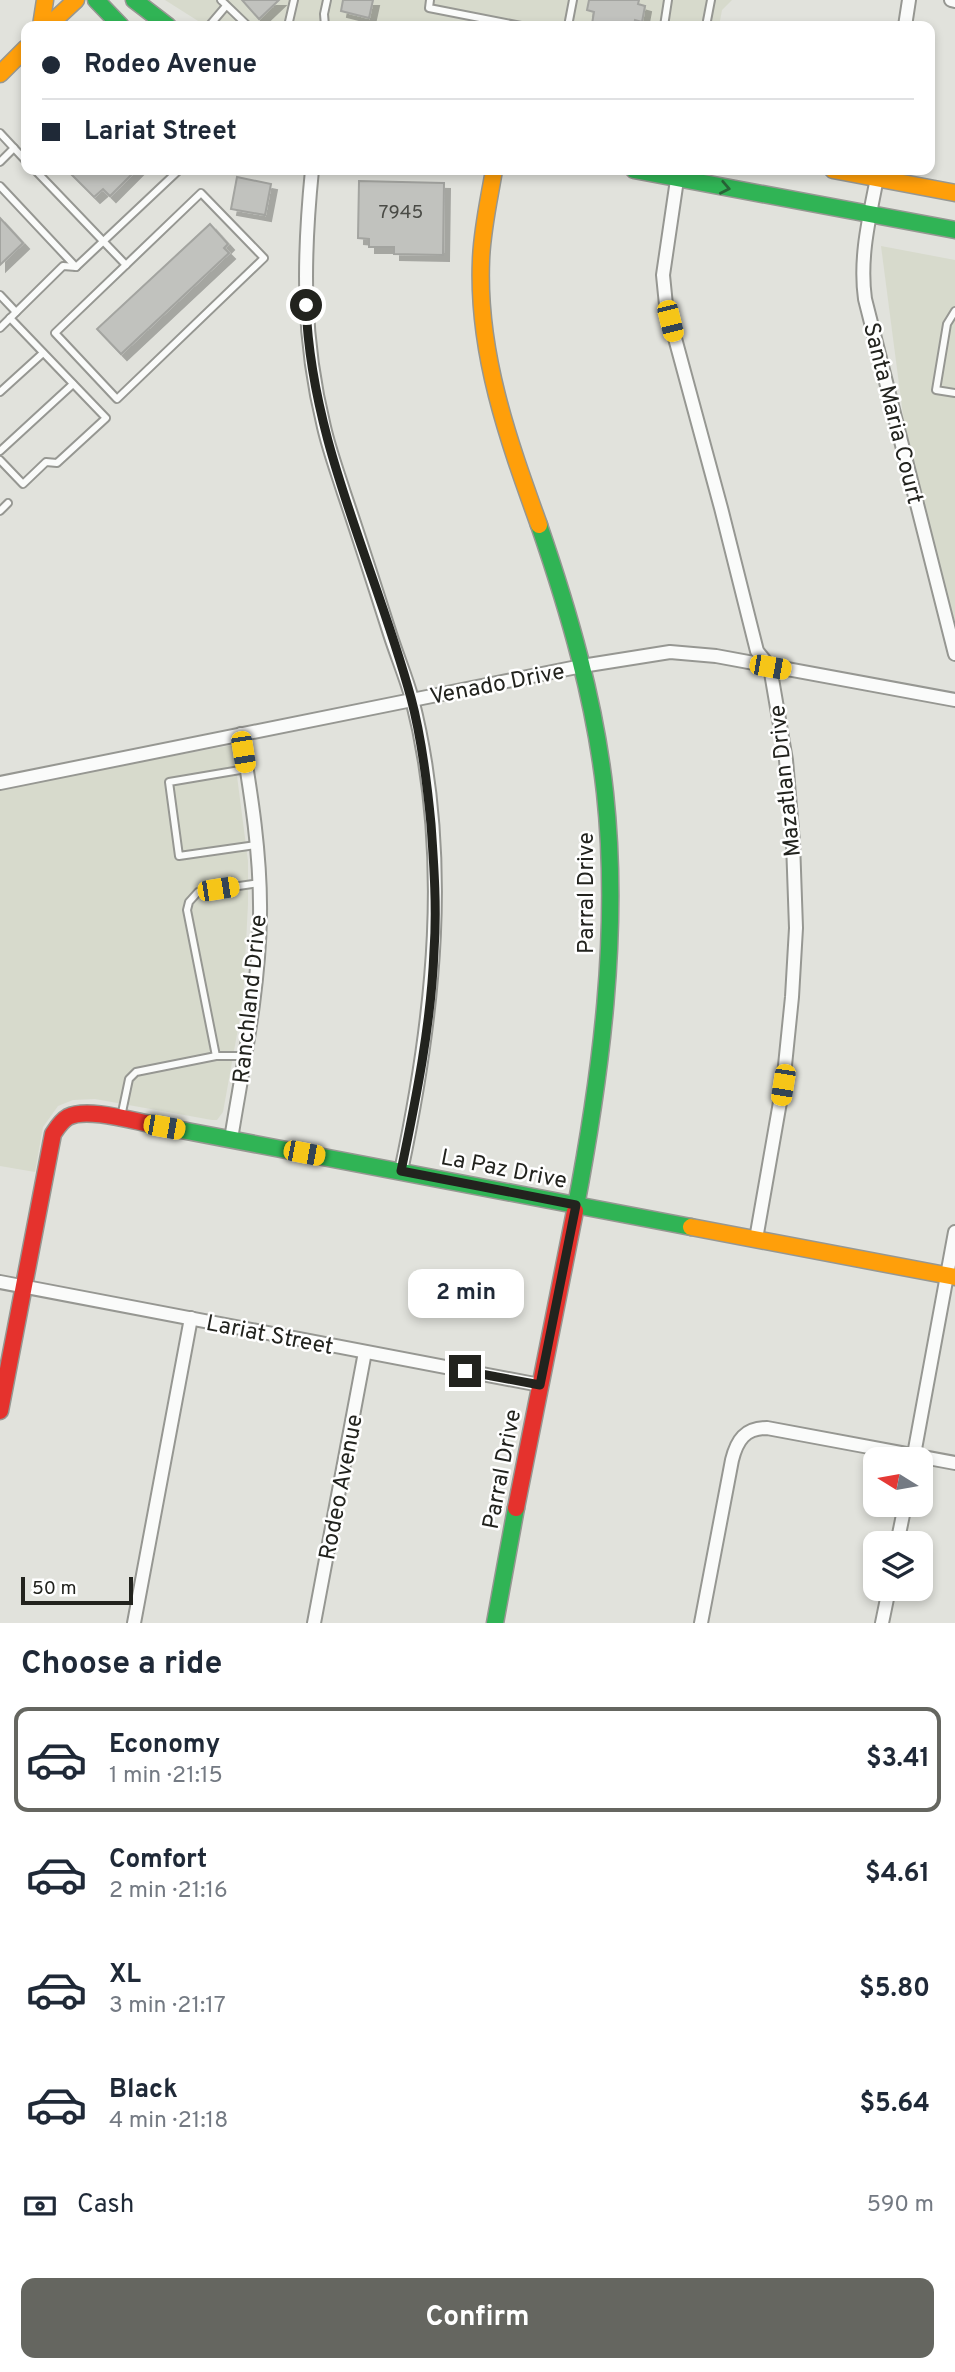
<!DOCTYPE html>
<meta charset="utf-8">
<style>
body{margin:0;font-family:Overpass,sans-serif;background:#f2f2f3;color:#1f2937;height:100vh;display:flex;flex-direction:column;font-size:26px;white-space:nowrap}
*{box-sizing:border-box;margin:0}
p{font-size:23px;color:#747a83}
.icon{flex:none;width:38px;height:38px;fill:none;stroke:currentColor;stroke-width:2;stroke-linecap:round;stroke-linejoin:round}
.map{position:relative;height:1623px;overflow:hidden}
.side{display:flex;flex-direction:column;background:#fff;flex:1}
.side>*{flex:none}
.hud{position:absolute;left:21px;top:21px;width:914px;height:154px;border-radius:14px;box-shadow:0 4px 10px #0003;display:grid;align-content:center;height:154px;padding:0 21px;background:#fff}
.needle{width:46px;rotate:281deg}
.buttons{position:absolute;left:863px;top:1447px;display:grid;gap:14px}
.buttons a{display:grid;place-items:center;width:70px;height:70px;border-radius:14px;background:#fff;box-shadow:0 4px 10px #0003;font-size:35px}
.scale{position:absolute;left:21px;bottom:18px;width:112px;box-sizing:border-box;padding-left:7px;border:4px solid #22231e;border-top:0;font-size:19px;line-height:24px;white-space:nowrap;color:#22231e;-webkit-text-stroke:5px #fff;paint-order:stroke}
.end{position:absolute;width:32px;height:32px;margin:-16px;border:9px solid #22231e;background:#fff;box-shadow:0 0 0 4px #fff}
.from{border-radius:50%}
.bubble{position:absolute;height:49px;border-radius:14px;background:#fff;box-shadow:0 4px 10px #0003;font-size:23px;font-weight:700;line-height:49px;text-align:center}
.car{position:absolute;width:21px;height:42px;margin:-21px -10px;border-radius:9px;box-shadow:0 0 5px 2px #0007;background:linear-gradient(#f5c518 24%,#345 0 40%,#f5c518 0 76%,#345 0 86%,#f5c518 0)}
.hud b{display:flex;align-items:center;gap:24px;height:66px;font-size:26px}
.hud b+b{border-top:2px solid #e0e1e3}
.hud i{width:18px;height:18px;background:#1f2937}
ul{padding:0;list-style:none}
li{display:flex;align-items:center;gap:21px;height:105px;margin:0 14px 10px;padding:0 7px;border:4px solid transparent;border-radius:14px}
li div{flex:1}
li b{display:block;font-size:26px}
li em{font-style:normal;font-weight:700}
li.on{border-color:#656660}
li>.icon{width:63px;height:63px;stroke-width:1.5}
h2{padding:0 21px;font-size:32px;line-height:84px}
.pay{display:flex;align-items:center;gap:18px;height:77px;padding:0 21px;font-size:26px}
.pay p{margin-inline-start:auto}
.action{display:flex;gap:14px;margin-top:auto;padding:14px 21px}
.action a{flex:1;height:80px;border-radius:14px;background:#656660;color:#fff;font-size:28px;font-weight:700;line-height:80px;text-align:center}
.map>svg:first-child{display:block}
</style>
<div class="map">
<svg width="955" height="1623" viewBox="0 0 955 1623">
<defs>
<filter id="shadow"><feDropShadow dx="6" dy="6" stdDeviation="0" flood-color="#0004"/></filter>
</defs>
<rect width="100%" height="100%" fill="#e1e2dc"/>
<!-- built -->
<g fill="#d7dacc">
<path d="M165,0H732L722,10L719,26H206Z"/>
<path d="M881,246L955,260V622L912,484Z"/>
<path d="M233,745L248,861V904L243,1001L223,1112L217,1120H212L95,1099L73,1100L58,1106L43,1127L35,1172L0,1166V787Z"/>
</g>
<!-- building -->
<g fill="#c1c2be" stroke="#a3a4a0" stroke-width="2" filter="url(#shadow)">
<path d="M242,0H279L259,19Z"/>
<path d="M343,0H373L369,18L341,11Z"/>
<path d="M589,0H639L638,4L645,6L642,22L635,20L634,26H606L592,24L594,12L587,10Z"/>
<path d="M67,170H136L110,196L103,189L94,197Z"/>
<path d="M237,177L271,184L265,215L231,209Z"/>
<path d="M359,181L444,183L443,255L394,254V247H369V239L358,238Z"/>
<path d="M0,218L23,243L0,265Z"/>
<path d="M210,224L228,244L224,248L229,253L121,354L97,329Z"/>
</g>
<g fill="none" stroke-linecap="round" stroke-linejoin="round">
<!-- lane casing -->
<g stroke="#969792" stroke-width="10">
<g id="lane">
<path d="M221,0L248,26"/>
<path d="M430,0L429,8L521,26"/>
<path d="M209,26L226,6"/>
<path d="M288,26L294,0"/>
<path d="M325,26L324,14L327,0"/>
<path d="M568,26L573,0"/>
<path d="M664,26L668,0"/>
<path d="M706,26L711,0"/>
<path d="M0,133L26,161"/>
<path d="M0,162L14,148"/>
<path d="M35,170L126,265"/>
<path d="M0,186L76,267"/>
<path d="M201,193L264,258L117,399L55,333Z"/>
<path d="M0,295L16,312"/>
<path d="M955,311L947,324L936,390L955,393"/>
<path d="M0,328L63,266L76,267L179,170"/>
<path d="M0,392L43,353"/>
<path d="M0,451L73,384"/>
<path d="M0,460L23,484L46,462L57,463L106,418L10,318"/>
<path d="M0,511L8,503"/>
<path d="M246,769L169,782L179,856L256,845"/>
<path d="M245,1056H216L187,910L189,902L198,892L259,883"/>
<path d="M121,1117L129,1079L136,1072L216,1056"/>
</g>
</g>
<!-- street casing -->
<g stroke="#969792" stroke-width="16">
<g id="street">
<path d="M951,0L955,1"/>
<path d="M905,26L909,0"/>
<path d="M312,170C303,260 302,338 324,427C329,449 337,471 344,493C360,540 375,587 390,634C397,656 406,677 412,699C452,855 434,1016 401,1171"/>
<path d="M678,173L663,275L666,305L721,508L757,651L770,667L786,760L793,842L796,928L792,997L783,1085L756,1239"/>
<path d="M878,173C870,215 859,256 865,299L955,654"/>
<path d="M0,783L412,700L582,666L670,652L716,656L955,700"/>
<path d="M231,1139C243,1065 259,991 260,916C261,855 251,794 241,734"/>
<path d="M0,1282L540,1385"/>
<path d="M913,1460L955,1232"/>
<path d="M897,1544L905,1505"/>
<path d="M134,1623L191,1318"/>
<path d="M314,1623L365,1352"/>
<path d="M701,1623L732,1460C737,1440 745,1428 767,1428L955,1463"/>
<path d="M882,1623L889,1589"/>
</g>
</g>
<!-- fast casing -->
<g stroke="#969792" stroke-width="19">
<g id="fast">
<path d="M96,0L121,26"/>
<path d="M134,0L168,26"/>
<path d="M634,170L955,230"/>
<path d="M539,525C569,612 595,701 605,793C620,932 601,1075 575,1211"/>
<path d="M155,1125L691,1227"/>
<path d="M495,1623L516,1508"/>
</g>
</g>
<!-- slow casing -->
<g stroke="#969792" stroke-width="19">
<g id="slow">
<path d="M41,26L45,0"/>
<path d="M48,26L76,0"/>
<path d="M23,52L26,51"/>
<path d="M0,74L26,48"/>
<path d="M494,170C489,200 482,230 481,260C477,353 508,439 539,525"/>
<path d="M833,170L955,193"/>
<path d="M691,1227L955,1277"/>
</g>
</g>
<!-- jam casing -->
<g stroke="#969792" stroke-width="19">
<g id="jam">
<path d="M0,1411L53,1134C57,1128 61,1121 68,1117C87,1107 133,1121 155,1125"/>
<path d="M516,1508L575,1211"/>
</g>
</g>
<!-- lane -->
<use href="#lane" stroke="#fafbfa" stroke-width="6"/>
<!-- street -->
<use href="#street" stroke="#fafbfa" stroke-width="12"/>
<!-- fast -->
<use href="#fast" stroke="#30b455" stroke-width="16"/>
<!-- slow -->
<use href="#slow" stroke="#ff9f0a" stroke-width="16"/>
<!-- jam -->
<use href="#jam" stroke="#e5322d" stroke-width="16"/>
</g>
<!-- one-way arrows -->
<defs><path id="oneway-chevron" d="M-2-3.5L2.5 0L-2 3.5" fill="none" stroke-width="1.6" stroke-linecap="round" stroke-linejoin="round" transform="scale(1.75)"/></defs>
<use stroke="#286437" href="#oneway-chevron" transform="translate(725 188) rotate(11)"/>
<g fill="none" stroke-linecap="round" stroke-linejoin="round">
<!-- route -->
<path stroke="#22231e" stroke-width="9" d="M306,305C311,443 376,568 411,698C422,739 427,782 431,824C434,866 437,909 434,951C431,1025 416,1099 401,1171L576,1205L540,1385L465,1371"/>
</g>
<g text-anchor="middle" stroke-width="5" stroke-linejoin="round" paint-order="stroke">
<!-- number labels -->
<g font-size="19" fill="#4a4b46">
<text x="401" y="218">7945</text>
</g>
<!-- street labels -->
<g font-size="23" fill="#22231e" stroke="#fff">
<text transform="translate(894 413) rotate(76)" y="8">Santa Maria Court</text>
<text transform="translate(497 683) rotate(-11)" y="8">Venado Drive</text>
<text transform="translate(784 781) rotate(-96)" y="8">Mazatlan Drive</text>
<text transform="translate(585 893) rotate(-90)" y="8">Parral Drive</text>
<text transform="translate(249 999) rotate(-84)" y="8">Ranchland Drive</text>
<text transform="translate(504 1168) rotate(11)" y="8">La Paz Drive</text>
<text transform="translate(270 1334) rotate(11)" y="8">Lariat Street</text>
<text transform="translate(501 1469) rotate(-79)" y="8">Parral Drive</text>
<text transform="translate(340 1487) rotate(-79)" y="8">Rodeo Avenue</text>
</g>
</g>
</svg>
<div class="buttons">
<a><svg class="needle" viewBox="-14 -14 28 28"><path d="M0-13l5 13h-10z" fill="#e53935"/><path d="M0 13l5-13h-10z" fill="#747a83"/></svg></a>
<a><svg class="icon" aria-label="layers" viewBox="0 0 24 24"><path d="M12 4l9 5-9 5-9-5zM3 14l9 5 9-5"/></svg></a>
</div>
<div class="scale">50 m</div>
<i class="end from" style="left:306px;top:305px"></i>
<i class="end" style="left:465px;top:1371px"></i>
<div class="bubble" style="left:408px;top:1269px;width:116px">2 min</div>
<i class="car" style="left:670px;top:321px;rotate:166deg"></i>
<i class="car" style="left:770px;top:667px;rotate:100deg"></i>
<i class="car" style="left:243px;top:752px;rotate:171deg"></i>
<i class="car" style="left:218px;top:889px;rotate:81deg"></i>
<i class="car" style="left:783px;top:1085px;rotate:189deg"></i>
<i class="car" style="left:164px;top:1127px;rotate:100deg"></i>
<i class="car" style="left:304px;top:1153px;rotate:101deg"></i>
<div class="hud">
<b><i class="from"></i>Rodeo Avenue</b>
<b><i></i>Lariat Street</b>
</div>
</div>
<section class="side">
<h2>Choose a ride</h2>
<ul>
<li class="on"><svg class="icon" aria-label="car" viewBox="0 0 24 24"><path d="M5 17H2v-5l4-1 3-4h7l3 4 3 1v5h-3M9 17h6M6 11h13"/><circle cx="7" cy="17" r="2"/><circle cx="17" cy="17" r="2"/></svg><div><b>Economy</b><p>1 min · 21:15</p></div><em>$3.41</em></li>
<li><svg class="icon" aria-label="car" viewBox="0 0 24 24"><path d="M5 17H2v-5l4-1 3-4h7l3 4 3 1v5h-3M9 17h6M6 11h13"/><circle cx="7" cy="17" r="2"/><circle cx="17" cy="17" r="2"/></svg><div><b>Comfort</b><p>2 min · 21:16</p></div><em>$4.61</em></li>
<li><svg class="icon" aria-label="car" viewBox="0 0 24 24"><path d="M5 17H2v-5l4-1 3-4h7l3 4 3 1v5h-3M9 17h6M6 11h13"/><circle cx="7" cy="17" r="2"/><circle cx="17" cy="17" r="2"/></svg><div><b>XL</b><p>3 min · 21:17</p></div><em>$5.80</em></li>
<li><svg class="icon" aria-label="car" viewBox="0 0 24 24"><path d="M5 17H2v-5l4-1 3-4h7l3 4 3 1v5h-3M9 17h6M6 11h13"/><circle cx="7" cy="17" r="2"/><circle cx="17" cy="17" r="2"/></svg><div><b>Black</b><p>4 min · 21:18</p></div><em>$5.64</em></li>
</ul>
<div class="pay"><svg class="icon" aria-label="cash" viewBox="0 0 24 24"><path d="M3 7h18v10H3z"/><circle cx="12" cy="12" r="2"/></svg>Cash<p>590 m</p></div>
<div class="action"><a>Confirm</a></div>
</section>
